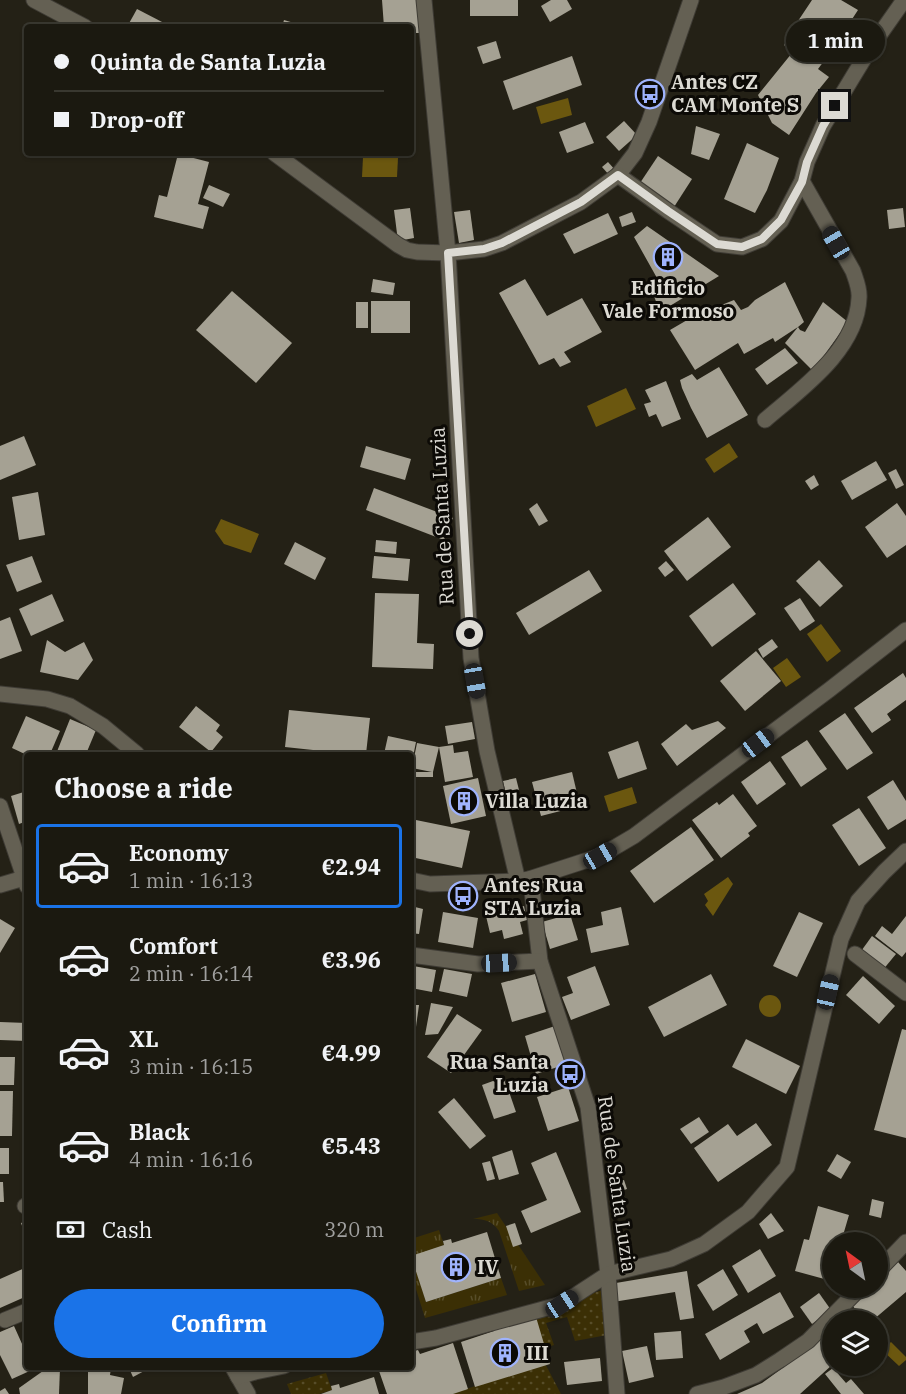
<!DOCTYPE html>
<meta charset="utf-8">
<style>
body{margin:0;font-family:"IBM Plex Serif",serif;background:#28261e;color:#f1f3f6;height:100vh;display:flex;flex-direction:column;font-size:22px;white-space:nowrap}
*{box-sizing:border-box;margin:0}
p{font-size:20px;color:#a0a09f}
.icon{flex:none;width:33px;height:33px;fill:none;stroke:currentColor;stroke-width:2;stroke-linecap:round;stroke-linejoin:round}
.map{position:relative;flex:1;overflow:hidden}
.panel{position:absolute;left:24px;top:752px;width:390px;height:618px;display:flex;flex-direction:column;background:#1b1910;border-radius:6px;box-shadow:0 2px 4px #0004,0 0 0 2px #393830}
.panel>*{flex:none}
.top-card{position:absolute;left:24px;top:24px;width:390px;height:132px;border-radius:6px;box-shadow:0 2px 4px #0004,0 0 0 2px #393830;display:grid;align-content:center;height:132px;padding:0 30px;background:#1b1910}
.needle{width:39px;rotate:327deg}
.buttons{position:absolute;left:822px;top:1232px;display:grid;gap:12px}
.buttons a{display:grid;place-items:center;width:66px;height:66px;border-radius:50%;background:#1b1910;box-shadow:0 2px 4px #0004,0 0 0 2px #393830;font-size:30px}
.end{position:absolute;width:27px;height:27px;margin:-14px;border:8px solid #dcdad3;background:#111;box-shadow:0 0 0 3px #111}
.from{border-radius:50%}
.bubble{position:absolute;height:42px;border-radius:21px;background:#1b1910;box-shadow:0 2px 4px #0004,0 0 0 2px #393830;font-size:20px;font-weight:800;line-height:42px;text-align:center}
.car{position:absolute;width:18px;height:36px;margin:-18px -9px;border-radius:8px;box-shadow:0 0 4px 2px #0007;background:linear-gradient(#222 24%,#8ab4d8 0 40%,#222 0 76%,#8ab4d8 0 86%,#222 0)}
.top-card b{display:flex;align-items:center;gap:21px;height:57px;font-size:22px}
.top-card b+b{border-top:2px solid #393830}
.top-card i{width:15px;height:15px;background:#f1f3f6}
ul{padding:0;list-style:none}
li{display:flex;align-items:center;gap:18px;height:84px;margin:0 12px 9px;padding:0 18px;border:3px solid transparent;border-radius:6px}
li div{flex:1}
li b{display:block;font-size:22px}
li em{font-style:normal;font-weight:800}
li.selected{border-color:#1a73e8}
li>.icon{width:54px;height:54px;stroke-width:1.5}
h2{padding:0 30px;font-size:27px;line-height:72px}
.pay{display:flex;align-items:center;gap:15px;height:66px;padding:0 30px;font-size:22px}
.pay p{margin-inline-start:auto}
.button{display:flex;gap:12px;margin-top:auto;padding:12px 30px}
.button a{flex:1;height:69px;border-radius:36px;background:#1a73e8;color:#fff;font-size:24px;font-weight:800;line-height:69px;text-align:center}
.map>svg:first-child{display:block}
</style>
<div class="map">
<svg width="906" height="1394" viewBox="0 0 906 1394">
<defs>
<pattern id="grass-tufts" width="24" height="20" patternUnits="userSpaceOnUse" patternTransform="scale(1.5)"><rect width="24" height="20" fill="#3b2f05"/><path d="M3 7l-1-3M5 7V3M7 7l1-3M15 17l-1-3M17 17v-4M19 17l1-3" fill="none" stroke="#574d29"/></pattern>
<pattern id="garden-dots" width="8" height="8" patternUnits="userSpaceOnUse" patternTransform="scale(1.5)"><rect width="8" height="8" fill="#3b2f05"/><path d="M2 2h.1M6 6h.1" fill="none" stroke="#574d29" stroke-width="1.8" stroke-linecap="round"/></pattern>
</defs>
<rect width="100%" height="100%" fill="#242116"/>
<!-- grass -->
<g fill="url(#grass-tufts)">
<path d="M497,1213L545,1285L519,1291L499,1231C492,1221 485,1219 473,1219Z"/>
<path d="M439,1230L444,1245L412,1257L426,1302L501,1278L507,1295L425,1318L411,1273V1239Z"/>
</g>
<!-- garden -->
<g fill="url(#garden-dots)">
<path d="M603,1290L607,1335L575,1341L567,1317L546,1323L554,1345L538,1350L561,1394H450L536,1367L520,1315Z"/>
<path d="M326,1373L332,1390L319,1394H291L287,1384Z"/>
</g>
<!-- water -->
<g fill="#6b570f">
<path d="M568,98L572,115L541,124L536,107Z"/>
<path d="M363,157L398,158L397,177H362Z"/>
<path d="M626,388L636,409L596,427L587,406Z"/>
<path d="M729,443L738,457L714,473L705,459Z"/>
<path d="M221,519L259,534L251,553L224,544L215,531Z"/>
<path d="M821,624L841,651L827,662L807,634Z"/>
<path d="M787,658L801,677L786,687L773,668Z"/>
<path d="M632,787L637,803L609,812L604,796Z"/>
<path d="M728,877L733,884L713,916L705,905L708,901L704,894Z"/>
<circle cx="770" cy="1006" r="11"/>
<path d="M891,1342L906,1357V1360L899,1366L882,1350Z"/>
</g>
<!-- building -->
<g fill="#a5a193">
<path d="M382,0H419L421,33H411V27H384Z"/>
<rect x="470" y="0" width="48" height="16"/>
<path d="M551,0H567L572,9L550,22L541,6Z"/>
<path d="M812,0H841L858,10L830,53L818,69L829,77L816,93L789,135L772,123L758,95L792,53L784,45L792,30Z"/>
<path d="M137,9L164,23L162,27H127Z"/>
<path d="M284,20L304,26V27H282Z"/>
<path d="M496,41L501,58L483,64L477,47Z"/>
<path d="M572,56L582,85L513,110L503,81Z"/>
<path d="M624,121L637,135L619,151L606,137Z"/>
<path d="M585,122L594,143L567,153L559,132Z"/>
<path d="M696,126L720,134L709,160L691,154Z"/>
<path d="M747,143L779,158L767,190L755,213L724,199Z"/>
<path d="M178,154L209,162L198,204L209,207L203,229L154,217L159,195L167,197Z"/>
<path d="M658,156L692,179L674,207L640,183Z"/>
<path d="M608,162L616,171L610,176L602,167Z"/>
<path d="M209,185L230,194L223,207L203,198Z"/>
<path d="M410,208L414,238L398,241L394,210Z"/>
<path d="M903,208L905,227L889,229L887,210Z"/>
<path d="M470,210L474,240L459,243L454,212Z"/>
<path d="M632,212L636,222L622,227L619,217Z"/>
<path d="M608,213L618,234L574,254L563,234Z"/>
<path d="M647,226L719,276L660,312L649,283L657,278L634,237Z"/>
<path d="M373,279L395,283L393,295L371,292Z"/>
<path d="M525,279L547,316L582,298L602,332L564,352L571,362L560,367L554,358L539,365L499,293Z"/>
<path d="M785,282L804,322L798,327L800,330L805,332L823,302L848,322L813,371L785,343L798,327L775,342L773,338L744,354L738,343L695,370L670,330L694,316L734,300L741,310L748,307L755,300Z"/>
<path d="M232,291L292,343L256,383L196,330Z"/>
<rect x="371" y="301" width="39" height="32"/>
<rect x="356" y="302" width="12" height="26"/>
<path d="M785,348L798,363L767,385L755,369Z"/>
<path d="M719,367L748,415L707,438L691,408L682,388L680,380L692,374L697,380Z"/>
<path d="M666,381L681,419L662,427L656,414L649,417L644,404L651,402L645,390Z"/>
<path d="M24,436L36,465L0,480V446Z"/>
<path d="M366,446L411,459L405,480L360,467Z"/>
<path d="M876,461L887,480L852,500L841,481Z"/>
<path d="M896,469L904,485L896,489L888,473Z"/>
<path d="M814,475L819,485L811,490L805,481Z"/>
<path d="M374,488L453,518L444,540L366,510Z"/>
<path d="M38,492L45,535L19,540L12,497Z"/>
<path d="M537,503L548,521L539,526L529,509Z"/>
<path d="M897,503L906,516V545L887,558L865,527Z"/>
<path d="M708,517L731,547L687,581L664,551Z"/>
<path d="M376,540L397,542L396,554L375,552Z"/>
<path d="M295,542L326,558L315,580L284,564Z"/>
<path d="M32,556L42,582L17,592L6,565Z"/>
<path d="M374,556L410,559L408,581L372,578Z"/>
<path d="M819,560L843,586L820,607L796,581Z"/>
<path d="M666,561L674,570L665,577L658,568Z"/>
<path d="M589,570L602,591L529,635L516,613Z"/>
<path d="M733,583L756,614L712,647L689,616Z"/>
<path d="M375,593L419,594L417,643L434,644L433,669L372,667Z"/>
<path d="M52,594L64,621L31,636L19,609Z"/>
<path d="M800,598L815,621L800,631L784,608Z"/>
<path d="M10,617L22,651L0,659V621Z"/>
<path d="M772,639L778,647L763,658L758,649Z"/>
<path d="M47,640L65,652L84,642L93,660L78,680L40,672Z"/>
<path d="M756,651L781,681L745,711L720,681Z"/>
<path d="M903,673L906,678V700L887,714L891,720L872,733L854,708Z"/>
<path d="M196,706L220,725L216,731L223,737L211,752L179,727Z"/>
<path d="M289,710L370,718L366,754H313V750L285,747Z"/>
<path d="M845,713L873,753L847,770L819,731Z"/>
<path d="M26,716L60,731L50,754L27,755L12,748Z"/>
<path d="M70,719L96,730L86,754H56Z"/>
<path d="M718,721L726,728L677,766L661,744L686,724L692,730Z"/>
<path d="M472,722L475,739L448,744L445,726Z"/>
<path d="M388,736L416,742L412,762L411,754H384Z"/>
<path d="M807,740L827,769L801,787L781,757Z"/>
<path d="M638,741L647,769L618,779L608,752Z"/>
<path d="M417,743L439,747L433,772V777H413V772H432L412,768Z"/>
<path d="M453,745L454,753L468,751L473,777L445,782L439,747Z"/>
<path d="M770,761L786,784L757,805L741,782Z"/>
<path d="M572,772L580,806L541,816L532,782Z"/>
<path d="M478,778L486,816L451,824L443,786Z"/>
<path d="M516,778L519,790L506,794L503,781Z"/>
<path d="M893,780L906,801V819L888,830L867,797Z"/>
<path d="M27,791V821L19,824L11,796Z"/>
<path d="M733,794L757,826L748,833L750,836L721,858L692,820L717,802L719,805Z"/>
<path d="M859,808L886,848L859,866L832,825Z"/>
<path d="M411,819L470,831L462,868L411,857Z"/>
<path d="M691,827L714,860L654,903L630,871Z"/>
<path d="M411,906L423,909L419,934L411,933Z"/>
<path d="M524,906L527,920L520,922L523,934L504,939L502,930L490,933L486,916Z"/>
<path d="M621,907L629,945L591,953L586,929L603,925L601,912Z"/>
<path d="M443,912L478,918L473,948L438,942Z"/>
<path d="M799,912L823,923L797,977L773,966Z"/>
<path d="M570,914L578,940L550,949L542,922Z"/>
<path d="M906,916V952L902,957L875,936L882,926L892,934Z"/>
<path d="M0,919L15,928L0,953Z"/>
<path d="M872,936L896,954L882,971L859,954Z"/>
<path d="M413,966L436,970L432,992L411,988Z"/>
<path d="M595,966L610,1005L571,1020L562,997L573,993L567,977Z"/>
<path d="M444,969L472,974L467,997L439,991Z"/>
<path d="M535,974L546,1012L512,1022L501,983Z"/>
<path d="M711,974L727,1005L664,1037L648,1007Z"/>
<path d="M863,976L895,1006L879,1024L846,995Z"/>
<path d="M431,1003L453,1007L438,1034L425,1035Z"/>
<path d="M411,1005H419L415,1034H411Z"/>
<path d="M457,1014L482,1030L451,1073L427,1057Z"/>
<path d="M0,1022L27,1023V1041L0,1040Z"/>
<path d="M555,1026L567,1064L536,1074L525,1036Z"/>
<path d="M902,1029L906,1030V1138L874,1130Z"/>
<path d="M746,1039L800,1066L786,1094L732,1067Z"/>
<path d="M0,1057H15L14,1085H0Z"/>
<path d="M504,1077L516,1112L494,1119L482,1085Z"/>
<path d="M568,1087L579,1121L548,1131L537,1097Z"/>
<path d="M0,1091H13L12,1136H0Z"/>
<path d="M454,1098L486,1136L470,1149L438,1112Z"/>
<path d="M699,1117L709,1132L691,1144L680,1129Z"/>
<path d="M756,1123L772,1145L718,1182L694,1148L728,1124L737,1136Z"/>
<rect x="0" y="1148" width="9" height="26"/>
<path d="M512,1150L519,1174L499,1180L492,1157Z"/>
<path d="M556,1152L581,1212L531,1233L521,1211L547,1200L531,1163Z"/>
<path d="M837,1154L851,1162L841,1179L827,1171Z"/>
<path d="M490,1161L495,1179L487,1181L482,1163Z"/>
<path d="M624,1180L627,1189L615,1193L612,1183Z"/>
<path d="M0,1182H3L4,1202H0Z"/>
<path d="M872,1199L884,1202L881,1218L869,1215Z"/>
<path d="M818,1206L849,1215L844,1232L857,1235L855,1242H832V1265L828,1280L795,1271L804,1239L809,1240Z"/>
<path d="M771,1213L784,1231L768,1239L759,1224Z"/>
<path d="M27,1221V1239L21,1223Z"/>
<path d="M515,1223L522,1244L513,1247L506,1226Z"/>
<path d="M487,1232L501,1278L426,1302L411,1256L444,1245L443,1241L451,1239L452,1243Z"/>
<path d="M760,1249L776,1276L748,1293L732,1266Z"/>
<path d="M898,1262L906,1271V1292L873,1320H865L850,1303L869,1287H878V1279Z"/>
<path d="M27,1267V1296L0,1308V1279Z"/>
<path d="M723,1269L738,1295L713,1311L697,1285Z"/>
<path d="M687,1271L694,1318L680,1320L675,1292L613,1302L610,1284Z"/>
<path d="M780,1292L794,1317L763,1334L757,1323L744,1331L750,1342L720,1360L705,1334Z"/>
<path d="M819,1293L831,1310L812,1324L800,1307Z"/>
<path d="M536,1317L550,1364L475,1387L461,1342L494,1331L493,1327L500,1324L502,1328Z"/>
<path d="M14,1326L27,1355V1366H32L34,1369L12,1379L0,1355V1332Z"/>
<path d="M832,1326V1365L800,1394H737L762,1383L806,1351Z"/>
<path d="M681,1331L683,1358L656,1360L654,1333Z"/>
<path d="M453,1343L468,1389L453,1394H387L378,1368L411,1366V1352L418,1350L420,1354Z"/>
<path d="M647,1346L654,1377L629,1383L622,1351Z"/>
<path d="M600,1358L602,1381L567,1385L564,1362Z"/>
<path d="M50,1366L60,1368L59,1394H20L19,1388Z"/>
<path d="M88,1366H105L111,1368L110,1375L124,1378L121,1394H88Z"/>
<path d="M128,1366H147L148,1369L133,1377Z"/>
<path d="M833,1368L846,1383L851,1379L864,1394H841L825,1374Z"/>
<path d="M374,1377L379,1394H321L332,1390L331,1386L339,1384L340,1388Z"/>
<path d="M5,1388L9,1394H0V1391Z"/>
</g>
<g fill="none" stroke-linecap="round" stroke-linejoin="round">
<!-- minor casing -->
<g stroke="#3f3c35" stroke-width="17">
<g id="minor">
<path d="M34,0L85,27"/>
<path d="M424,0L448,253L471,658L487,751L518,881"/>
<path d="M274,153L398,245L407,250L417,252L448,253L484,249L502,243L581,202L618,175L635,153L649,122L691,0"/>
<path d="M618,175L668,211L717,244L742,247L762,239L781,221L802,181L807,162L823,126L871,47L904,0"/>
<path d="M765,420C801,389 857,350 859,298C860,289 856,280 853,271L802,181"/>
<path d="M0,694L47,699L70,706L103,726L137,754"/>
<path d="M0,806L27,886"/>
<path d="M529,879L532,890L540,961L588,1107L608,1274L617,1394"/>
<path d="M411,880L430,884L518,881L529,879L600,856L634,836L829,690L906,630"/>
<path d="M0,885L24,878"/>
<path d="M855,954L906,993"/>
<path d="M411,955L478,964L540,961"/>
<path d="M25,1206H27"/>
<path d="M878,1271L906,1242"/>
<path d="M5,1320L27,1311"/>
<path d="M411,1342L436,1338L562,1304L608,1274L671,1259L704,1244L748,1212L787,1167L841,939L858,901L884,872L906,851"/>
<path d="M232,1366L248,1394"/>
<path d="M238,1377L255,1372L284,1366"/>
<path d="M697,1394L724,1387L756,1375L780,1360L808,1341L861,1287"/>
</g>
</g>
<!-- minor -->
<use href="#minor" stroke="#646053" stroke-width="15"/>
</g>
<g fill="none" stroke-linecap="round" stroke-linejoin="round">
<!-- route -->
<path stroke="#dcdad3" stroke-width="8" d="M470,634L448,253L484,249L502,243L581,202L618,175L668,211L717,244L742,247L762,239L781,220L802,182L807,162L823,126L835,106"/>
</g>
<!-- icons -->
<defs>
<g id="bus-ring" transform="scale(1.5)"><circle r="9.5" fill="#0c0a06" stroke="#9fb3fd" stroke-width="1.5"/><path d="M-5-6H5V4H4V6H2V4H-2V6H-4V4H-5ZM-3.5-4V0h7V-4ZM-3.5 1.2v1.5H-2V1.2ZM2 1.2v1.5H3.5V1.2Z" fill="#9fb3fd"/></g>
<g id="building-ring" transform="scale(1.5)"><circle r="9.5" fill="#0c0a06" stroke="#9fb3fd" stroke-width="1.5"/><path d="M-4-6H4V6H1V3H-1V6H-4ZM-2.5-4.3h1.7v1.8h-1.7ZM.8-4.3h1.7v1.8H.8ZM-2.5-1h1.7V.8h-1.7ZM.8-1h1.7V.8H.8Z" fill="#9fb3fd"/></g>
</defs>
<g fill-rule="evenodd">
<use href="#bus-ring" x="650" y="94"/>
<use href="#building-ring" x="668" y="257"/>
<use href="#building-ring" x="464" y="801"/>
<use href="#bus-ring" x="463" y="896"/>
<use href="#bus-ring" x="570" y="1074"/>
<use href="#building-ring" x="456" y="1267"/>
<use href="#building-ring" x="505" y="1353"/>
</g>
<g text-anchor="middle" stroke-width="6" stroke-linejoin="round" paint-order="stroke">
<!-- poi labels -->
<g font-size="20" font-weight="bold" fill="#dcdad3" stroke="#0c0a06" text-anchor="start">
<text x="671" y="89">Antes CZ<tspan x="671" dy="23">CAM Monte S</tspan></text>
<text x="668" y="295" text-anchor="middle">Edificio<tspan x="668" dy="23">Vale Formoso</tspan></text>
<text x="485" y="808">Villa Luzia</text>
<text x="484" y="892">Antes Rua<tspan x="484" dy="23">STA Luzia</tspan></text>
<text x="549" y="1069" text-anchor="end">Rua Santa<tspan x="549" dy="23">Luzia</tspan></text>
<text x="477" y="1274">IV</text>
<text x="526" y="1360">III</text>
</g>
<!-- street labels -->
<g font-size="20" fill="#dcdad3" stroke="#0c0a06">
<text transform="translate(442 516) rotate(-93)" y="7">Rua de Santa Luzia</text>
<text transform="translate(617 1184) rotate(82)" y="7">Rua de Santa Luzia</text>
</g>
</g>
</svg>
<div class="buttons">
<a><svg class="needle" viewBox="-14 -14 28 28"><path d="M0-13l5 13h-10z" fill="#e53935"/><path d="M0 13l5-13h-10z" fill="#a0a09f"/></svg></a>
<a><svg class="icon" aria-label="layers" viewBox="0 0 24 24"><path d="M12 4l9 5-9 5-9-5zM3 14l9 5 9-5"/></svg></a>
</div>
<i class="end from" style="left:470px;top:634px"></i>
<i class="end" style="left:835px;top:106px"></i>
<div class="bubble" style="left:786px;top:20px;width:99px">1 min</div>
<i class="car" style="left:836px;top:243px;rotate:330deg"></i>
<i class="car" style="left:475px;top:681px;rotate:170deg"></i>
<i class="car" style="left:758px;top:743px;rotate:53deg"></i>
<i class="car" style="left:600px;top:856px;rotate:60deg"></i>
<i class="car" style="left:499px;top:963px;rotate:87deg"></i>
<i class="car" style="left:828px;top:992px;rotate:13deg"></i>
<i class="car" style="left:562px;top:1304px;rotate:57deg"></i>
<div class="top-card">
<b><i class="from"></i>Quinta de Santa Luzia</b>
<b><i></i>Drop-off</b>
</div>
<section class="panel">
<h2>Choose a ride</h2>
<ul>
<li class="selected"><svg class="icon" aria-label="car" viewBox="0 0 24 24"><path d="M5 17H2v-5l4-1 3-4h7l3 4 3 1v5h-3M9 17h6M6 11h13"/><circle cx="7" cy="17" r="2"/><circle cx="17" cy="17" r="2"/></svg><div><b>Economy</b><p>1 min · 16:13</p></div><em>€2.94</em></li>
<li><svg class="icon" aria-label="car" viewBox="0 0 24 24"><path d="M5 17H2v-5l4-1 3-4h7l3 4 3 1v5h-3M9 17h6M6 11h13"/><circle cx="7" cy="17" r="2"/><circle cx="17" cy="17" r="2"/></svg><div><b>Comfort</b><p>2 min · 16:14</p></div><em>€3.96</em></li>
<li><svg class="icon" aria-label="car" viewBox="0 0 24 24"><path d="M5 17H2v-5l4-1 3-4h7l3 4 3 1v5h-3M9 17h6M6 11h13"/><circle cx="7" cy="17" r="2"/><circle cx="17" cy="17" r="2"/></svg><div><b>XL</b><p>3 min · 16:15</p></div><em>€4.99</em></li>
<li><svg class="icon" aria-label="car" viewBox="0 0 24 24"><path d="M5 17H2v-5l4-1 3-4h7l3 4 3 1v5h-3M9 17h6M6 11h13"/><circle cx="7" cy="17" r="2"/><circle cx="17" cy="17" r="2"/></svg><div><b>Black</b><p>4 min · 16:16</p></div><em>€5.43</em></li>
</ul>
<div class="pay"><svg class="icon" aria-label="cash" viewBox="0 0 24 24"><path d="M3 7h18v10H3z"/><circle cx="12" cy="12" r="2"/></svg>Cash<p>320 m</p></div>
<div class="button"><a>Confirm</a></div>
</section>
</div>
